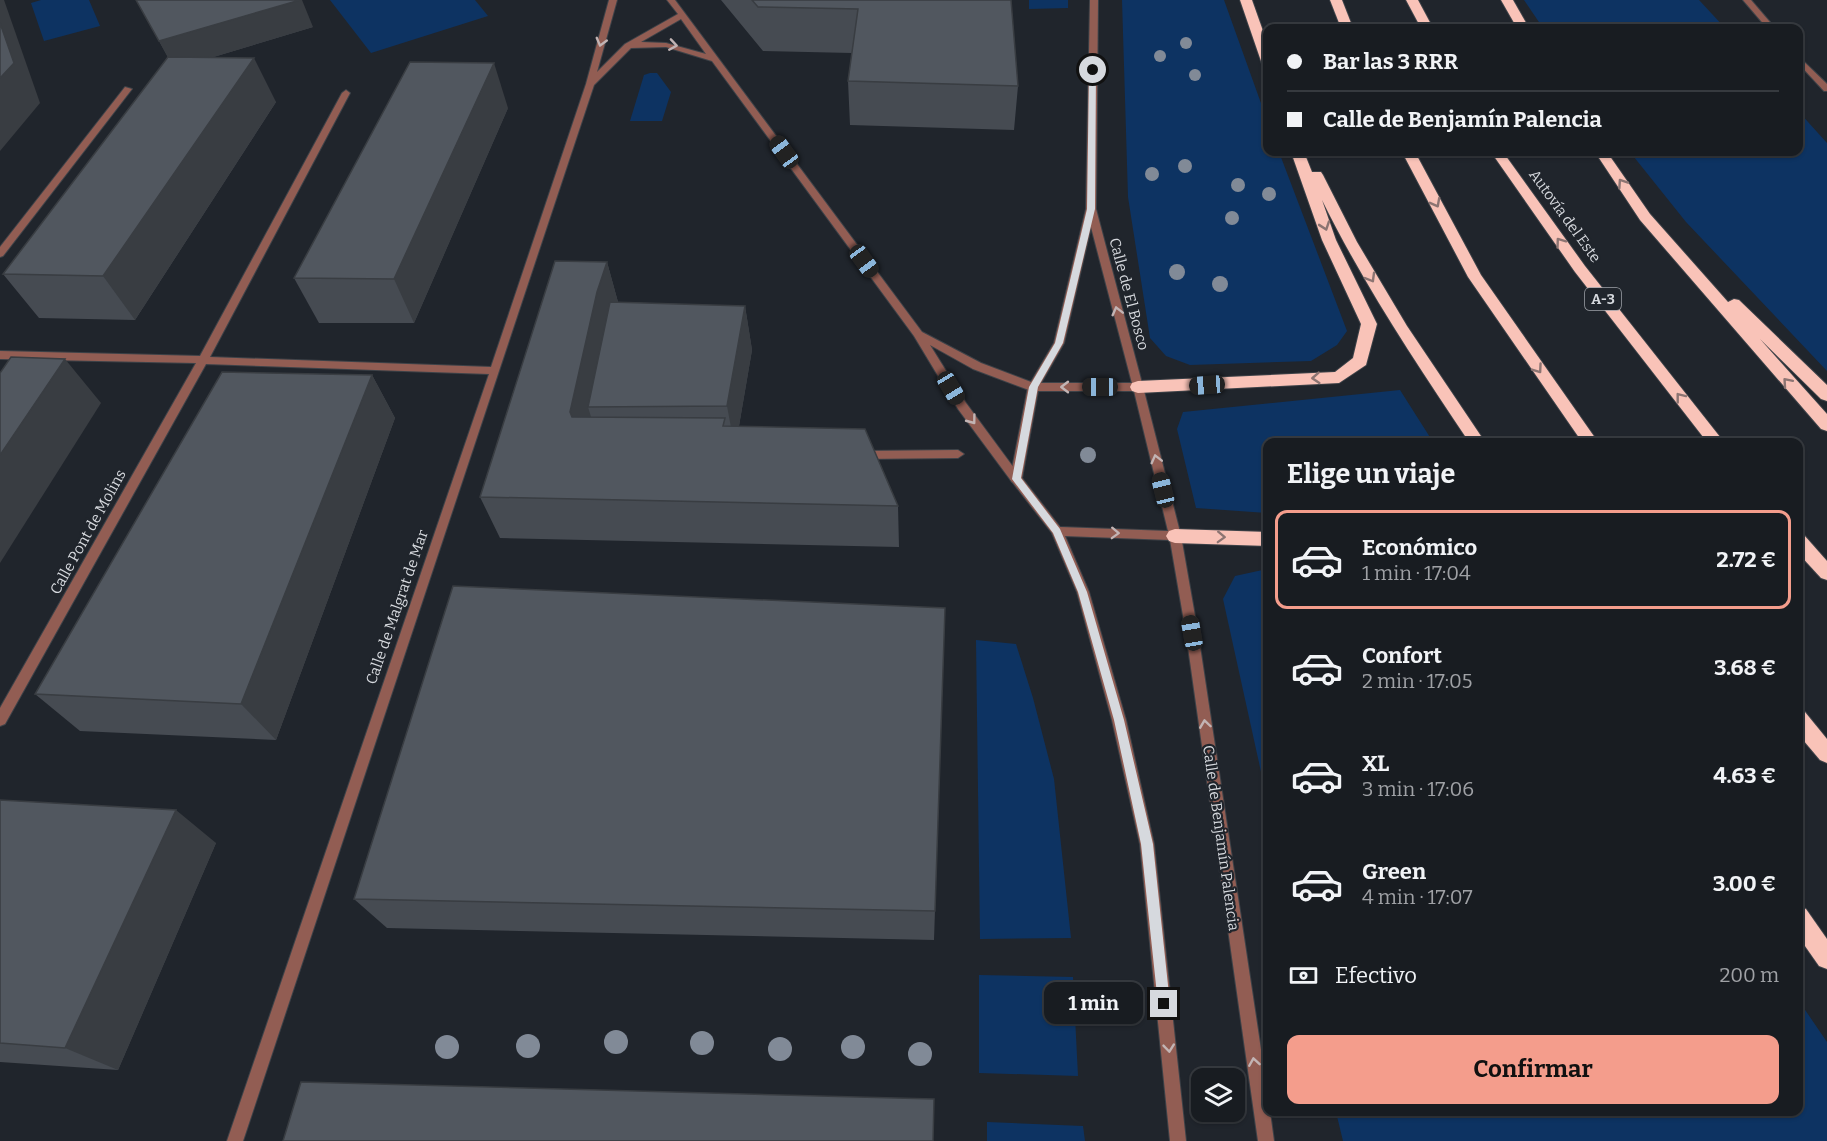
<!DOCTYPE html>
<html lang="es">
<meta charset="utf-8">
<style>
body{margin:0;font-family:Bitter,serif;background:#25292e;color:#f1f3f6;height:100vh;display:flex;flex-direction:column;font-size:22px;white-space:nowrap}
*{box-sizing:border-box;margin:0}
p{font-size:20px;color:#9fa1a5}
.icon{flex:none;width:33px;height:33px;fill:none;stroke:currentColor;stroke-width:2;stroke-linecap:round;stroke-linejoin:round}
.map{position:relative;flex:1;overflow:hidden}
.panel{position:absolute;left:1263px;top:438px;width:540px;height:678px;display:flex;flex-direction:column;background:#181c21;border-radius:12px;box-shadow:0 2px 4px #0004,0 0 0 2px #363a3f}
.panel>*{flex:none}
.hud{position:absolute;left:1263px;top:24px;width:540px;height:132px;border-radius:12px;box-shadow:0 2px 4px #0004,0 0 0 2px #363a3f;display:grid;align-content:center;height:132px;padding:0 24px;background:#181c21}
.fabs{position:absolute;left:1191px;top:1068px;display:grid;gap:12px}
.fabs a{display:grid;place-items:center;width:54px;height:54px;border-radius:12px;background:#181c21;box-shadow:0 2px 4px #0004,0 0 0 2px #363a3f;font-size:30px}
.end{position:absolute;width:27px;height:27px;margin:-14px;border:8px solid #d6d9de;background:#111;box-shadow:0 0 0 3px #111}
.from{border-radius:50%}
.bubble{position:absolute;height:42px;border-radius:12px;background:#181c21;box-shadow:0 2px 4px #0004,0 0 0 2px #363a3f;font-size:20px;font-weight:700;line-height:42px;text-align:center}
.car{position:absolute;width:18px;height:36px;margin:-18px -9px;border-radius:8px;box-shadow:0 0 4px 2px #0007;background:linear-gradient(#222 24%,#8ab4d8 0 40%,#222 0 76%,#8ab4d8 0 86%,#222 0)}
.hud b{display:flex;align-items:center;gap:21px;height:57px;font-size:22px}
.hud b+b{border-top:2px solid #363a3f}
.hud i{width:15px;height:15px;background:#f1f3f6}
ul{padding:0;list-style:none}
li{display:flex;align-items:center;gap:18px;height:99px;margin:0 12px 9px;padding:0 12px;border:3px solid transparent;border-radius:12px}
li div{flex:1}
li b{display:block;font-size:22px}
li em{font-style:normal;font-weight:700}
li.active{border-color:#f49d8c}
li>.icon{width:54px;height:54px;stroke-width:1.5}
h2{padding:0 24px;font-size:27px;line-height:72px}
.pay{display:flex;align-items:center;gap:15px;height:66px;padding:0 24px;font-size:22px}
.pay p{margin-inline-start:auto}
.cta{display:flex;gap:12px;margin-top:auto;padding:12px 24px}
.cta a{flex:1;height:69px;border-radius:12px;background:#f49d8c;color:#111;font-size:24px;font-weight:700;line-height:69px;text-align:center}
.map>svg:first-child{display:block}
</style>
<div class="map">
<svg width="1827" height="1141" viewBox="0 0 1827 1141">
<rect width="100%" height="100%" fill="#20252c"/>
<!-- green -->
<g fill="#0d3362">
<path d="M41,0H89L100,26L44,41L31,3Z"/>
<path d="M330,0H475L488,16L371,53Z"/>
<path d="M1029,0H1068V8L1029,9Z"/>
<path d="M1122,0H1224L1267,120L1268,152H1279L1347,331L1337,345L1311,361L1190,365L1166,356L1150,338L1128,197Z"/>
<path d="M1524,0H1699L1725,28H1543Z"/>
<path d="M650,73H657L671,92L662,121H630L644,75Z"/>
<path d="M1799,112L1827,143V371L1686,222L1630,152H1798Z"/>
<path d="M1400,390L1433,442H1268L1267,513L1196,508L1177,429L1183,412Z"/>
<path d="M1267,569H1268L1267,799L1223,599L1235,576Z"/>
<path d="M976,640L1016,644L1033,698L1054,779L1071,938L980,939Z"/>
<path d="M979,975L1073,977L1078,1076L979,1073Z"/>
<path d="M1799,1001L1827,1042V1141H1343L1336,1112H1798Z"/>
<path d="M987,1122L1083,1126L1085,1141H987Z"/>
</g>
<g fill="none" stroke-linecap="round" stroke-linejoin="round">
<!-- pedestrian casing -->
<g stroke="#3d4248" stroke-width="2">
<path id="pedestrian" d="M958,450L964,454L958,458L860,459L854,455L860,451Z"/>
</g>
<!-- minor casing -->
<g stroke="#3d4248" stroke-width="2">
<g id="minor">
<path d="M609,0H617L597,72L625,44L678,14L667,0H675L922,332L981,363L1031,382L1054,343L1086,209L1090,0H1098L1096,209L1143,387L1138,391L1133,387L1091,227L1064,343L1037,390H1029L973,369L930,345L966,403L1022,479L1016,483L1012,482L958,409L914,336L712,61L666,47L631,48L594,85L243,1141H227L489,374L206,364L5,724L0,726V708L196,363L0,359V351L200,356L342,93L346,90L350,93L210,357L491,367L586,84ZM681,19L706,54L666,43L641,42Z"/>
<path d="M125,87L132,89L3,256L0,257V247Z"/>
</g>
</g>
<!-- tertiary casing -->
<g stroke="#3d4248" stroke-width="2">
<g id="tertiary">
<path d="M1743,0H1751L1775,28H1767Z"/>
<path d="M1798,56L1827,84V91H1824L1798,63Z"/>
<path d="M1033,383H1138L1143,387L1181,536L1198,633L1268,1096V1112H1270L1274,1141H1258L1186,633L1170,540L1065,536L1089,592L1126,720L1154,844L1186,1141H1170L1140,844L1112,720L1077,592L1052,533L1010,479L1028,387ZM1038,391H1134L1168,531L1060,527L1022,478Z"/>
</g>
</g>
<!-- motorway casing -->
<g stroke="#3d4248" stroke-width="2">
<g id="motorway">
<path d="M1240,0H1252L1268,45V68L1262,64Z"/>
<path d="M1330,0H1342L1353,28H1341Z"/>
<path d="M1406,0H1418L1433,28H1421Z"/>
<path d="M1501,0H1513L1529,28H1517Z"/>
<path d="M1291,152H1304L1312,172H1321L1323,175L1357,242L1407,326L1485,442H1469C1416,363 1364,285 1322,200L1336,240L1377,324L1366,365L1339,383L1138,393L1132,391L1130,387L1132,383L1138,381L1335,372L1353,358L1361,324L1322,240Z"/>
<path d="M1402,152H1415L1481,275L1598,442H1582L1468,277Z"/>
<path d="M1491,152H1503L1585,266L1724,442H1707L1575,272Z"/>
<path d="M1595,152H1607L1650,214L1728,302L1734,299L1739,300L1827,385V401L1821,399L1760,339L1827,414V431L1821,429L1640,220Z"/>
<path d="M1175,529L1268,532V546L1175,543L1169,541L1166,536L1169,531Z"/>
<path d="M1798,533L1804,535L1827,561V580L1821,578L1798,553Z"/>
<path d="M1798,709L1805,712L1827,739V763L1820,760L1798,734Z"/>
<path d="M1798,906L1806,909L1827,939V969L1819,966L1798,936Z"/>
</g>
</g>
<!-- pedestrian -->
<use href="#pedestrian" fill="#925d53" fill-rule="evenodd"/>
<!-- minor -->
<use href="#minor" fill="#925d53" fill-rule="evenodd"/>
<!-- tertiary -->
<use href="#tertiary" fill="#925d53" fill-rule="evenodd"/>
<!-- motorway -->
<use href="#motorway" fill="#f9c3b8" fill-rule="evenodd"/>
</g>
<!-- trees -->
<g fill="#818a97">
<circle cx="1186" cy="43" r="6"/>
<circle cx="1160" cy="56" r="6"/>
<circle cx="1195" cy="75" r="6"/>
<circle cx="1185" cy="166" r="7"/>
<circle cx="1152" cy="174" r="7"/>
<circle cx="1238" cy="185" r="7"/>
<circle cx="1269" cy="194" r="7"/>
<circle cx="1232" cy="218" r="7"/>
<circle cx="1177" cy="272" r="8"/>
<circle cx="1220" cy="284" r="8"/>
<circle cx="1088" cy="455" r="8"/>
<circle cx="616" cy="1042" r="12"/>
<circle cx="702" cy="1043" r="12"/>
<circle cx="528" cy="1046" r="12"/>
<circle cx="447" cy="1047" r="12"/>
<circle cx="853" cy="1047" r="12"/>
<circle cx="780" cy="1049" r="12"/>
<circle cx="920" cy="1054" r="12"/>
</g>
<!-- wall -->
<g fill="#464b52">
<path d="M136,0L313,27L210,58L276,102L135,320L39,318L3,274L168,57Z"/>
<path d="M721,0H1011L1018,86L1014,130L850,125L848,81L852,53L763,51Z"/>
<path d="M508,108L414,323H319L294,278Z"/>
<path d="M607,262L618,302L745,306L752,350L739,426L898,506L899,547L500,538L480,497Z"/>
<path d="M372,375L395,418L276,740L80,731L35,694Z"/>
<path d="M945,608L934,940L387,928L354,899Z"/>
<path d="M0,800L216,843L118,1070L0,1062Z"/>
</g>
<!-- shaded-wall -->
<g fill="#393d42">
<path d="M0,0H4L40,103L0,151Z"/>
<path d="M300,0H302L313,27L174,69L159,41Z"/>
<path d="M254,58L276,102L135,320L103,276Z"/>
<path d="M494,63L508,108L414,323L394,279Z"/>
<path d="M607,262L619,306L588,407L592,420L585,456L570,412L597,292Z"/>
<path d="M745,306L752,350L735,449L727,406Z"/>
<path d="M65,359L101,403L0,563V455Z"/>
<path d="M372,375L395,418L276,740L241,704Z"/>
<path d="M176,810L216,843L118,1070L65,1048Z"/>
</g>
<!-- building -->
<g fill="#51575f" stroke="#393d42" stroke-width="1.5">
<path d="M136,0H300L159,41Z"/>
<path d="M752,0H1011L1018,86L848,81L858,9L758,7Z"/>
<path d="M0,23L14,63L0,78Z"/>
<path d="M168,57L254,58L103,276L3,274Z"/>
<path d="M410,62L494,63L394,279L294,278Z"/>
<path d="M555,261L607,262L597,292L570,412L572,417L725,418L723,426L865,429L898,506L480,497Z"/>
<path d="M610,302L745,306L727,406L588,407Z"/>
<path d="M11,357L65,359L0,455V373Z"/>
<path d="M222,372L372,375L241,704L35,694Z"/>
<path d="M453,586L945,608L935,911L354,899Z"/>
<path d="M0,800L176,810L65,1048L0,1043Z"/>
<path d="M301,1082L934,1099L933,1141H283Z"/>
</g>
<!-- one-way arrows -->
<defs><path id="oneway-chevron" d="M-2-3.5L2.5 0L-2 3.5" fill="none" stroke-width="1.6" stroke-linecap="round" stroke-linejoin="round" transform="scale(1.5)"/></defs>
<g stroke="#c2b4b4">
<use href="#oneway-chevron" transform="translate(601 42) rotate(105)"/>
<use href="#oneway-chevron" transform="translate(673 45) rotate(9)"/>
<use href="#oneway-chevron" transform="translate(1117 311) rotate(-104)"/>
<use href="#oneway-chevron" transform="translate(1065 387) rotate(-180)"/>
<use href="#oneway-chevron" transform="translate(972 420) rotate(53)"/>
<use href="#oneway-chevron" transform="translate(1156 459) rotate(-104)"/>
<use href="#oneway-chevron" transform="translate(1115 533) rotate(2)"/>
<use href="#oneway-chevron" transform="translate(1205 724) rotate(-98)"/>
<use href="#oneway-chevron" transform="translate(1169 1048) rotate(84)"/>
<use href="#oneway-chevron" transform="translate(1254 1062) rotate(-99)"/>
</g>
<g stroke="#8c7472">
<use href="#oneway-chevron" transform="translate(1622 183) rotate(-124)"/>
<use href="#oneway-chevron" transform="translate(1436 203) rotate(62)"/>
<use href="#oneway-chevron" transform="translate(1325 226) rotate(71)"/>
<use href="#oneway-chevron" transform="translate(1560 242) rotate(-126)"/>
<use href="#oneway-chevron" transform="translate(1371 278) rotate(60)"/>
<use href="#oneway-chevron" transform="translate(1538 369) rotate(55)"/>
<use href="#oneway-chevron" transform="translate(1316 378) rotate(176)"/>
<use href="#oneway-chevron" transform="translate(1787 382) rotate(-131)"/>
<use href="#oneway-chevron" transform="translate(1680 397) rotate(-128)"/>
<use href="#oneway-chevron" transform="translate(1221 537) rotate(2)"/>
</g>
<!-- route -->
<path fill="#d6d9de" d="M1093,68L1096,70L1095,209L1063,343L1038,387L1021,478L1060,529L1087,592L1124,720L1153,844L1170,1004L1168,1008L1164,1010L1159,1008L1158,1004L1141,844L1114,720L1078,592L1053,533L1012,479L1029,387L1055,343L1087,209L1089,70Z"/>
<g text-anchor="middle" stroke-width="4.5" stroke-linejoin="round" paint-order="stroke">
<!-- shield labels -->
<rect fill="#20252c" stroke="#9fa3a9" stroke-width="1.5" x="1585" y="288" width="36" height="22" rx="4.5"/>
<g font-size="14" font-weight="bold" fill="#d6d9de">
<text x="1603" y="304">A-3</text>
</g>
<!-- street labels -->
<g font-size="15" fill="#d6d9de" stroke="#20252c">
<text transform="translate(1565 216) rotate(54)" y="5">Autovía del Este</text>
<text transform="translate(1129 294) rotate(75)" y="5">Calle de El Bosco</text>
<text transform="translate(88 532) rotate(-61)" y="5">Calle Pont de Molins</text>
<text transform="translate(397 607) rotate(-71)" y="5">Calle de Malgrat de Mar</text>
<text transform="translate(1221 838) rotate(82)" y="5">Calle de Benjamín Palencia</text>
</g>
</g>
</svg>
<div class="fabs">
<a><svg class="icon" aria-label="layers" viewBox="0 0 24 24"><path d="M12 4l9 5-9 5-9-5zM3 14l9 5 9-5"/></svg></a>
</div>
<i class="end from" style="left:1093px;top:70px"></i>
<i class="end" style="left:1164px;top:1004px"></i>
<div class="bubble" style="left:1044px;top:982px;width:99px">1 min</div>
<i class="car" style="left:784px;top:152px;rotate:324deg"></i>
<i class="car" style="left:864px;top:261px;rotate:144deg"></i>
<i class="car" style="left:1207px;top:385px;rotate:266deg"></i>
<i class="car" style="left:1100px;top:387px;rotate:270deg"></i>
<i class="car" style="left:951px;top:388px;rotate:149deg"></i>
<i class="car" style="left:1163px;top:490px;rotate:346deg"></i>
<i class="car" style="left:1192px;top:633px;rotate:350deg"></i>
<div class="hud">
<b><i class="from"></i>Bar las 3 RRR</b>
<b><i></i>Calle de Benjamín Palencia</b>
</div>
<section class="panel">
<h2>Elige un viaje</h2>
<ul>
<li class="active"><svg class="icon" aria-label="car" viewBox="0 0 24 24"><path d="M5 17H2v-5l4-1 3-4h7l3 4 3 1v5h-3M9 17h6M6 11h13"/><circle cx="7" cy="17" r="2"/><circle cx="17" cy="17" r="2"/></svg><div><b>Económico</b><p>1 min · 17:04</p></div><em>2.72 €</em></li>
<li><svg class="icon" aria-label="car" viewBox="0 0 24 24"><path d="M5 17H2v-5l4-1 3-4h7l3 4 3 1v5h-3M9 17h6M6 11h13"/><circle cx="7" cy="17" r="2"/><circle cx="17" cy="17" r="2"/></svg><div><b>Confort</b><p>2 min · 17:05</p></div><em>3.68 €</em></li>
<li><svg class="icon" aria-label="car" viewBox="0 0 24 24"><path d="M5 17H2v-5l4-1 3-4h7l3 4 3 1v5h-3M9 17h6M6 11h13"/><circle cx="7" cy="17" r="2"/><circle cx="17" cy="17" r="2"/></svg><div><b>XL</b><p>3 min · 17:06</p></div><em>4.63 €</em></li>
<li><svg class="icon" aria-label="car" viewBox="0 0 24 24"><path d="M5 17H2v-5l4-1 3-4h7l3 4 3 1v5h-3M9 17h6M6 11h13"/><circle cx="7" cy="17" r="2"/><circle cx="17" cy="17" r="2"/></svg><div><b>Green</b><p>4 min · 17:07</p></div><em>3.00 €</em></li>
</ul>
<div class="pay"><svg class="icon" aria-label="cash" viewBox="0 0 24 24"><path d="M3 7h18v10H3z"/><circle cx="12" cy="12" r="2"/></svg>Efectivo<p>200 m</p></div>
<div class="cta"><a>Confirmar</a></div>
</section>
</div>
